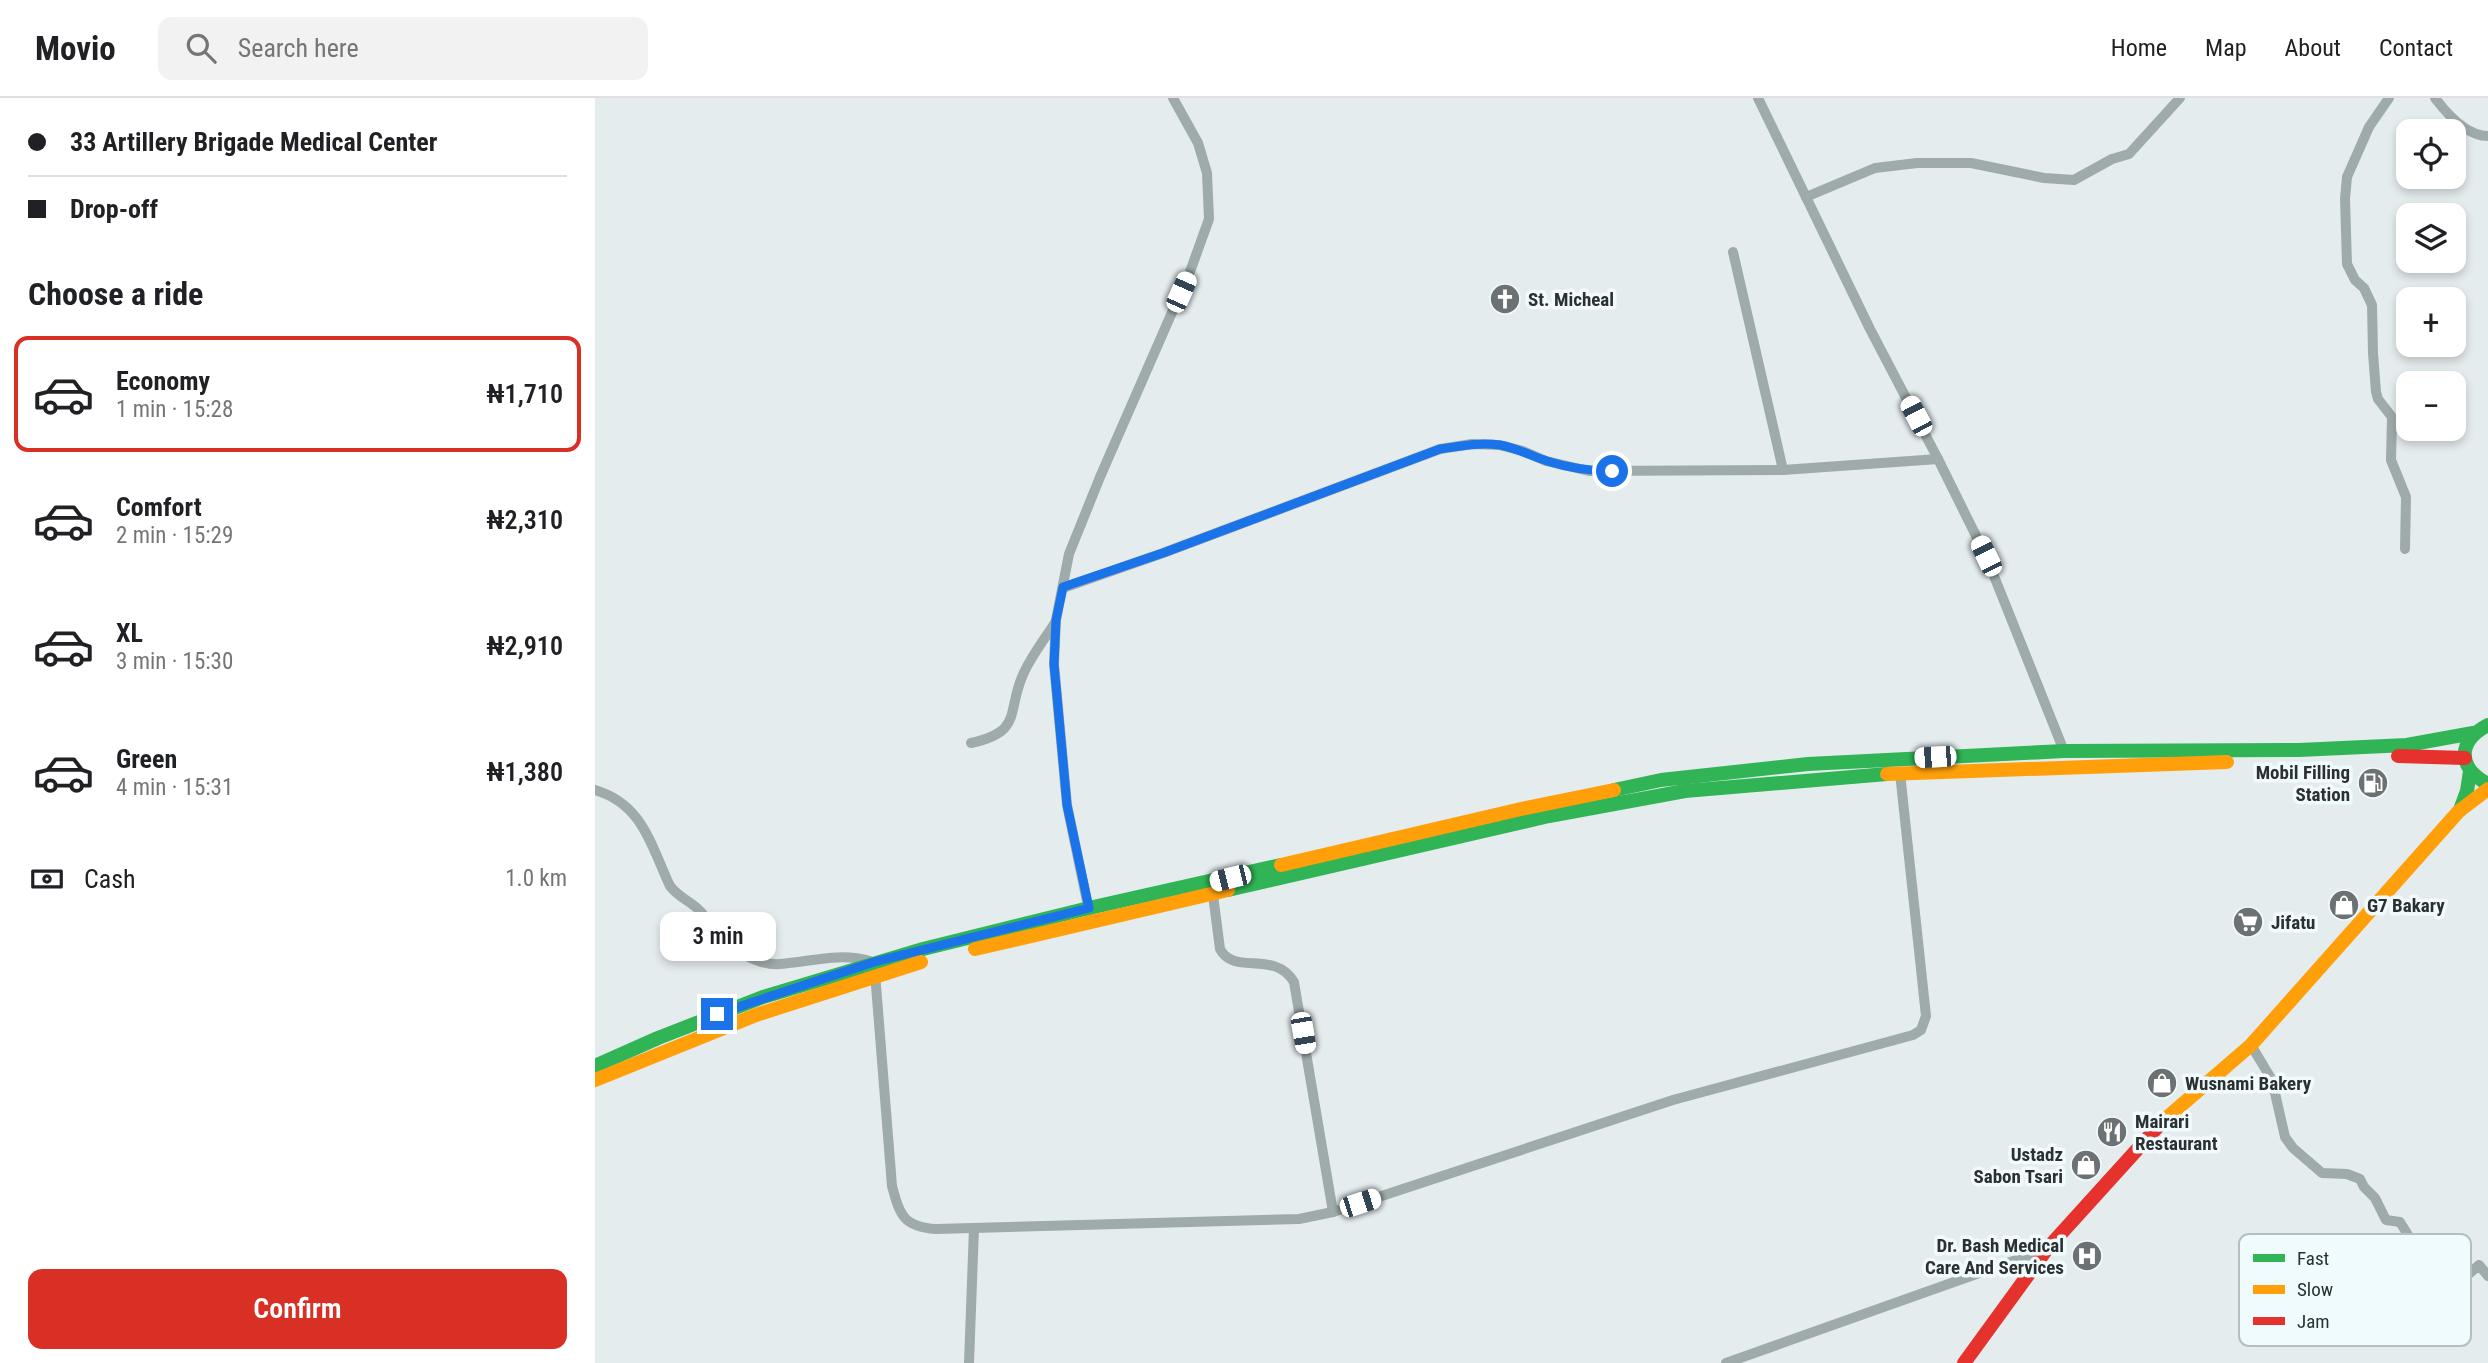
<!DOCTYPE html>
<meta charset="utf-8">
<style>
body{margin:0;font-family:"Roboto Condensed",sans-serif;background:#f2f2f2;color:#202124;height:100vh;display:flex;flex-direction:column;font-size:26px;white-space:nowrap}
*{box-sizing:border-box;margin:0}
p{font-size:23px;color:#757577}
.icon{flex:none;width:38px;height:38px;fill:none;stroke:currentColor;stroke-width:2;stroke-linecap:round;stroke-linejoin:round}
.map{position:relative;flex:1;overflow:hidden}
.sheet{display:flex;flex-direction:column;background:#fff;width:595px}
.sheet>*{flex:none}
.banner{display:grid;align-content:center;height:154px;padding:0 28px;background:#fff}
.controls{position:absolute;left:1801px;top:21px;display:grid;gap:14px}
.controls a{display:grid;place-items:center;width:70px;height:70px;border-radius:14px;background:#fff;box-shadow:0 4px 10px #0003;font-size:35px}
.end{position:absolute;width:32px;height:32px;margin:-16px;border:9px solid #1a73e8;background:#fff;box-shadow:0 0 0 4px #fff}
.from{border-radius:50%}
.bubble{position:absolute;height:49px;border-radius:14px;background:#fff;box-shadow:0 4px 10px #0003;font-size:23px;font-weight:600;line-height:49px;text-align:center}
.car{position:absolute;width:21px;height:42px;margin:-21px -10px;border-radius:9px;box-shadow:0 0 5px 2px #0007;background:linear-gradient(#fff 24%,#345 0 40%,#fff 0 76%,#345 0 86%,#fff 0)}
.banner b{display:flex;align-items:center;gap:24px;height:66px;font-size:26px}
.banner b+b{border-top:2px solid #e0e0e0}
.banner i{width:18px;height:18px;background:#202124}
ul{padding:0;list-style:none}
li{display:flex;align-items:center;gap:21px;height:116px;margin:0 14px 10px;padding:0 14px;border:4px solid transparent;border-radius:14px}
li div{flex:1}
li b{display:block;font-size:26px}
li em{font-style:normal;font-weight:600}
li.on{border-color:#d93025}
li>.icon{width:63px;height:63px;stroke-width:1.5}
h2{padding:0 28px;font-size:32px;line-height:84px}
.pay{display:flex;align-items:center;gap:18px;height:77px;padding:0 28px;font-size:26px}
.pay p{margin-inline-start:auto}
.action{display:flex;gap:14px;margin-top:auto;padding:14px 28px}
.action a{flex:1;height:80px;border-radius:14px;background:#d93025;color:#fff;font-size:28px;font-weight:600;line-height:80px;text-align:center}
header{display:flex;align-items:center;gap:42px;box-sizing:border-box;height:98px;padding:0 35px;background:#fff;border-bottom:2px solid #e0e0e0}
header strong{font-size:33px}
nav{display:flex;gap:38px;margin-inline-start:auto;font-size:24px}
.search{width:490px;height:63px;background:#f2f2f2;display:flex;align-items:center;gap:18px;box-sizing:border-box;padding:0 24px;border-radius:14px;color:#757577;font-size:26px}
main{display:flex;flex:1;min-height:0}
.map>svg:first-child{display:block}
</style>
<header>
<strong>Movio</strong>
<div class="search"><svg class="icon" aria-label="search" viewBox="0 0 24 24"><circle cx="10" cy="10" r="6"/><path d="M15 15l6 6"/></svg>Search here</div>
<nav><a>Home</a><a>Map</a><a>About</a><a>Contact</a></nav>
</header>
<main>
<section class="sheet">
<div class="banner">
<b><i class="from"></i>33 Artillery Brigade Medical Center</b>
<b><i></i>Drop-off</b>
</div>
<h2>Choose a ride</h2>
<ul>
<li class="on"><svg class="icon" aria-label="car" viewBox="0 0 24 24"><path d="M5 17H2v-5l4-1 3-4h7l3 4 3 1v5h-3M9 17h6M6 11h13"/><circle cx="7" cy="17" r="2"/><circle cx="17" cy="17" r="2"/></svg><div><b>Economy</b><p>1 min · 15:28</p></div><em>₦1,710</em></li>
<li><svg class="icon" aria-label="car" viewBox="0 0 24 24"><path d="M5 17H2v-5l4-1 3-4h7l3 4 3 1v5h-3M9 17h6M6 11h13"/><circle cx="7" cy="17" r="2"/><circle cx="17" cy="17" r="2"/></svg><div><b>Comfort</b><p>2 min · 15:29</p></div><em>₦2,310</em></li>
<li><svg class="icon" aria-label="car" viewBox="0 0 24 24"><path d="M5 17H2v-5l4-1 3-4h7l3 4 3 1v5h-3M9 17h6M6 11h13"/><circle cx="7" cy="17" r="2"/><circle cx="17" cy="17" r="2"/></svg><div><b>XL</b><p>3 min · 15:30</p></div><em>₦2,910</em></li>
<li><svg class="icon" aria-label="car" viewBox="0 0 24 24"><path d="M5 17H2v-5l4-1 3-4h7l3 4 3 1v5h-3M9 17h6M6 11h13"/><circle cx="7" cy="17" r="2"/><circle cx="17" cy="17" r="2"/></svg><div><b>Green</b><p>4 min · 15:31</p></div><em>₦1,380</em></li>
</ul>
<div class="pay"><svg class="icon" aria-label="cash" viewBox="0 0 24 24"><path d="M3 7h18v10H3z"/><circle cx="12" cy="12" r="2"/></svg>Cash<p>1.0 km</p></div>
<div class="action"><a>Confirm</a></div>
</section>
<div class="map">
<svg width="1893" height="1265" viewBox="0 0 1893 1265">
<rect width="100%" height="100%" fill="#e5ecee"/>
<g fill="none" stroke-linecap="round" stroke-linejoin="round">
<!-- street -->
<g stroke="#9fabaa" stroke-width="10">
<path d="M1163,0L1275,231L1343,361L1391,458L1469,653"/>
<path d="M1794,0L1774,29L1752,79L1750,101L1752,166L1760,182L1769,190L1777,207L1778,255L1781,294L1783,301L1797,319L1796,362L1811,399L1810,451"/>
<path d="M1840,0C1852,16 1872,38 1893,38"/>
<path d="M1211,99L1280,70L1322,65H1376L1449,80L1479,82L1517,61L1534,56L1585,0"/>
<path d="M1138,154L1188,372"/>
<path d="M468,490L568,455L845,351L877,346L904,347L928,353L951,363L994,373L1188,372L1343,361"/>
<path d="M376,645C427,634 412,615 427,579C435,559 450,541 461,523"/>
<path d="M0,692C48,706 56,748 75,788C83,799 95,803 104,812C111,818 113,827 119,834C135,850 162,868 185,866C215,864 244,854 275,863"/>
<path d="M618,797L625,851C639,878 679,851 699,884L738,1114"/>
<path d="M494,813L472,707L459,566L461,522L474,456L505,379L596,171L614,121L612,75L603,45L578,0"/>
<path d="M280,875L297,1088C305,1118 309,1129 341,1131L704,1121L738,1114L1078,1002L1318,937L1326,932L1331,918L1305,675"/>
<path d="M1656,947L1677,982L1690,1039L1698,1050L1727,1075L1752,1076L1765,1081L1769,1089L1780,1100L1791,1122L1805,1124L1821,1150L1829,1143L1867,1182L1884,1167L1893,1178"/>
<path d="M374,1265L379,1130"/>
<path d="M1131,1265L1452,1151"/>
</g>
<!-- fast -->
<g stroke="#30b455" stroke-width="14">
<path d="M1893,627C1862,643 1862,670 1893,686"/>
<path d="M1019,692L1066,682L1213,666L1469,653L1704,652L1812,647L1878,635"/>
<path d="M1865,712L1872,693L1875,673"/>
<path d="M633,792L954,718L1090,693L1292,676"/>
<path d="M0,968L63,940L168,899L328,851L494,810L686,767"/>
</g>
<!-- slow -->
<g stroke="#ff9f0a" stroke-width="14">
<path d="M1292,676L1632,664"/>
<path d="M686,767L926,711L1019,692"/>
<path d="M380,851L633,792"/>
<path d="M0,982L161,917L326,864"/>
<path d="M1568,1023L1656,947L1864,713L1893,691"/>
</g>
<!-- jam -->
<g stroke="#e5322d" stroke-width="14">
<path d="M1803,658L1870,660"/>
<path d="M1369,1265L1452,1151L1568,1023"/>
</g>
</g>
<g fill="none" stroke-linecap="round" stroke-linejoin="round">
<!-- route -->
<path stroke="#1a73e8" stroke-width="9" d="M122,916L279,864L494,810L472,707L459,566L461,522L468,489L568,455L845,351C865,348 885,344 905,347C922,350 936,358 952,363C974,370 995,373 1017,373"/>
</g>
<!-- icons -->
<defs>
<g id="church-disc" transform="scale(1.575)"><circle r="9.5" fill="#6c7273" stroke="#f0fbfe"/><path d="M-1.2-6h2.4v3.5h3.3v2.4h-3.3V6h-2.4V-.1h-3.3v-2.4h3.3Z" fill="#fff"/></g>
<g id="fuel-disc" transform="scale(1.575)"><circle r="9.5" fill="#6c7273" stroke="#f0fbfe"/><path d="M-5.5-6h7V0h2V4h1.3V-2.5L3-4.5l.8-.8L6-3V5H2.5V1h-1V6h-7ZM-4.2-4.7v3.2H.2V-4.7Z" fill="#fff"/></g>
<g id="shop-disc" transform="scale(1.575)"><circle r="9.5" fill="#6c7273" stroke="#f0fbfe"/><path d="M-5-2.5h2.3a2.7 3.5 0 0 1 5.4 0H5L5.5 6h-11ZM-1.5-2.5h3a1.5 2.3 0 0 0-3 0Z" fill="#fff"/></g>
<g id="supermarket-disc" transform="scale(1.575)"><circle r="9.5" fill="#6c7273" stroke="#f0fbfe"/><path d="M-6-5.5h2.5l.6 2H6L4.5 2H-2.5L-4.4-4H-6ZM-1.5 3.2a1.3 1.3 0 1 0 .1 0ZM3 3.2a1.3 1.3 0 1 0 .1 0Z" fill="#fff"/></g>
<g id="restaurant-disc" transform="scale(1.575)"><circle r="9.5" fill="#6c7273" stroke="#f0fbfe"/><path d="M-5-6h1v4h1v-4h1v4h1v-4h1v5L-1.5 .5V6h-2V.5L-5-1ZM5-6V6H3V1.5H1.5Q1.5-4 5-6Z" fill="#fff"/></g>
<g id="hospital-disc" transform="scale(1.575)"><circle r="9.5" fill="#6c7273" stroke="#f0fbfe"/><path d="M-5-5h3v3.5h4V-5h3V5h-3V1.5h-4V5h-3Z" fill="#fff"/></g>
</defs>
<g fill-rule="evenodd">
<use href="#church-disc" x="910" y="201"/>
<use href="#fuel-disc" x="1778" y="685"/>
<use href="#shop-disc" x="1749" y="807"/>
<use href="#supermarket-disc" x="1653" y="824"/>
<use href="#shop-disc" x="1567" y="985"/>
<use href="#restaurant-disc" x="1517" y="1034"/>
<use href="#shop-disc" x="1491" y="1067"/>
<use href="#hospital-disc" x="1492" y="1158"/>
</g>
<g text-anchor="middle" stroke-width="7" stroke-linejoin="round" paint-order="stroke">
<!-- poi labels -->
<g font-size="19" font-weight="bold" fill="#2b3031" stroke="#f0fbfe" text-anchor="start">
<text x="933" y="208">St. Micheal</text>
<text x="1755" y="681" text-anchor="end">Mobil Filling<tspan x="1755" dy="22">Station</tspan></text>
<text x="1772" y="814">G7 Bakary</text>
<text x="1676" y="831">Jifatu</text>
<text x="1590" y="992">Wusnami Bakery</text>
<text x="1540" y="1030">Mairari<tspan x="1540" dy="22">Restaurant</tspan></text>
<text x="1468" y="1063" text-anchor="end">Ustadz<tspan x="1468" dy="22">Sabon Tsari</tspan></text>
<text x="1469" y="1154" text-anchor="end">Dr. Bash Medical<tspan x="1469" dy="22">Care And Services</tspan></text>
</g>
</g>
<!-- legend -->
<rect x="1644" y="1136" width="232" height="112" rx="10" fill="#f0fbfe" stroke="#b5bec0" stroke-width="2"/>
<rect x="1658" y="1156" width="32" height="8" fill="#30b455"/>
<rect x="1658" y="1187" width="32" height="9" fill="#ff9f0a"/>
<rect x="1658" y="1219" width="32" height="8" fill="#e5322d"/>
<g font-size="19" fill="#2b3031">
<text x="1702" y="1167">Fast</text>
<text x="1702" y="1198">Slow</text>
<text x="1702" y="1230">Jam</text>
</g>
</svg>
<div class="controls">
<a><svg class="icon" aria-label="locate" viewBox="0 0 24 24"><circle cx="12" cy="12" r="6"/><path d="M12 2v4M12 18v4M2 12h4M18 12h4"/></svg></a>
<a><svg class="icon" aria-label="layers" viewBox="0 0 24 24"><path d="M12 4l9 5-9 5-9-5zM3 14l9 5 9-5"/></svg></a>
<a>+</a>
<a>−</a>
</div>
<i class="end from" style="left:1017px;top:373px"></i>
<i class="end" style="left:122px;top:916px"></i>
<div class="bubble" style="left:65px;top:814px;width:116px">3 min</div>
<i class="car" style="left:586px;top:194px;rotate:24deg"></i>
<i class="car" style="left:1321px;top:318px;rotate:332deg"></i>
<i class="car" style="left:1391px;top:458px;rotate:334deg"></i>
<i class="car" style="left:1340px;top:659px;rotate:267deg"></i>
<i class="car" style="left:635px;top:780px;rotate:256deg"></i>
<i class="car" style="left:708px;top:935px;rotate:170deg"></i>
<i class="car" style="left:765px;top:1105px;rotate:72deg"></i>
</div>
</main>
